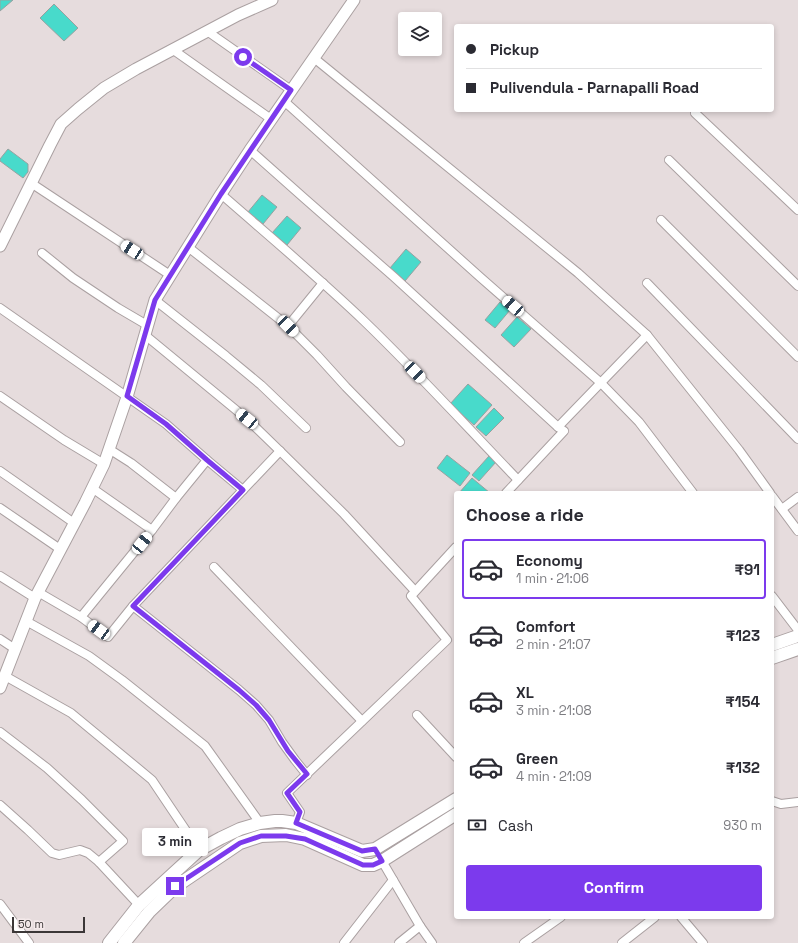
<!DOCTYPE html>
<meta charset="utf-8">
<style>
body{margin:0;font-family:"Space Grotesk",sans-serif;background:#f2f2f3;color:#2b2b33;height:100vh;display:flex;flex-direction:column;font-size:15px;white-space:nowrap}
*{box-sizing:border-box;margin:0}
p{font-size:13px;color:#7c7c81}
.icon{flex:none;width:22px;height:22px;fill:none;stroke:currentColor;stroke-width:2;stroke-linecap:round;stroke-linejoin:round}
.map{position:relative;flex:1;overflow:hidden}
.drawer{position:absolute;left:454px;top:491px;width:320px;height:428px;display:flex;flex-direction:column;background:#fff;border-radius:4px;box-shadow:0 2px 6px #0003}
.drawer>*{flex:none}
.guide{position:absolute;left:454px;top:24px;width:320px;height:88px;border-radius:4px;box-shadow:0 2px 6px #0003;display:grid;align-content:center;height:88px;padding:0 12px;background:#fff}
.fabs{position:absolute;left:398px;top:12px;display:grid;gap:8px}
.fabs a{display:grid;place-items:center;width:44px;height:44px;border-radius:4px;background:#fff;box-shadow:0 2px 6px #0003;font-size:20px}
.scale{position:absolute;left:12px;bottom:10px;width:73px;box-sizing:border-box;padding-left:4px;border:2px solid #3b3737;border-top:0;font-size:11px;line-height:14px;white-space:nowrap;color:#3b3737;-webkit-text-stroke:3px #f4e9ea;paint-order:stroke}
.end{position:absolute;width:18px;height:18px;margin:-9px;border:5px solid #7c3aed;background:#fff;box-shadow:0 0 0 2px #fff}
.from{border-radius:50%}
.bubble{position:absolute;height:28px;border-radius:4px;background:#fff;box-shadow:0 2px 6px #0003;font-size:13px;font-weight:700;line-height:28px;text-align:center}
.car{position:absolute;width:12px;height:24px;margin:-12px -6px;border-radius:5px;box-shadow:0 0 3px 1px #0007;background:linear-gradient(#fff 24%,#345 0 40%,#fff 0 76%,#345 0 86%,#fff 0)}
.guide b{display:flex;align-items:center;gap:14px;height:38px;font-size:15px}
.guide b+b{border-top:1px solid #e1e1e2}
.guide i{width:10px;height:10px;background:#2b2b33}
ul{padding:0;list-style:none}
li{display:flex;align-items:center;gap:12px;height:60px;margin:0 8px 6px;padding:0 4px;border:2px solid transparent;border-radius:4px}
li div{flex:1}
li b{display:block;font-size:15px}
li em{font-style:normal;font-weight:700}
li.selected{border-color:#7c3aed}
li>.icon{width:36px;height:36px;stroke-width:1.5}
h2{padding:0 12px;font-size:18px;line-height:48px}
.pay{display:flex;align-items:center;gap:10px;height:44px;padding:0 12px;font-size:15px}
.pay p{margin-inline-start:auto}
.action{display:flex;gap:8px;margin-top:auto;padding:8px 12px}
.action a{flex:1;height:46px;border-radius:4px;background:#7c3aed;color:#fff;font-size:16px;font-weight:700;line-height:46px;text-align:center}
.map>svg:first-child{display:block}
</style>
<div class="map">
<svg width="798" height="943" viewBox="0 0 798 943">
<rect width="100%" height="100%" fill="#e6dcdd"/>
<!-- building -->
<g fill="#48dacb" stroke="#97a1a0">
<path d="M0,0H13L0,11Z"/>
<path d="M54,4L78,28L64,41L40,18Z"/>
<path d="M8,149L28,164V172L23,178L0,161V159Z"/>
<path d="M262,195L277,207L263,224L248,212Z"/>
<path d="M287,216L301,228L287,245L272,233Z"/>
<path d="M406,249L421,262L405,281L390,268Z"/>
<path d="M500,302L510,310L495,328L485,320Z"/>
<path d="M517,317L531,329L514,347L501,335Z"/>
<path d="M468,384L492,405L474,425L450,404Z"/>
<path d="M494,408L504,418L486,436L476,427Z"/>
<path d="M447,455L470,473L460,486L437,468Z"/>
<path d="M489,456L496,462L479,481L472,475Z"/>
<path d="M472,478L490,493H459Z"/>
</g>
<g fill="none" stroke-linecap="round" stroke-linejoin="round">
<!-- street casing -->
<g stroke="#aaa0a1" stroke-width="10">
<g id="street">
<path d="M207,31L291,90"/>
<path d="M172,49L271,119"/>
<path d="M314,58L578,273L647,335L739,450L770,493"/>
<path d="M284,101L480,277L601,383L639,422L693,493"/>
<path d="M695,113L798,210"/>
<path d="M250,150L304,198L394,277L558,427"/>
<path d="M669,160L798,286"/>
<path d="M31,183L170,275"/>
<path d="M221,194C269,236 318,277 364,321C417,372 467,427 518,480"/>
<path d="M661,220L798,357"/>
<path d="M188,247L288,326L317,355L346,387L400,442"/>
<path d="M42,253L73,278L118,308L147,325"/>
<path d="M647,283L798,439"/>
<path d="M155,300L226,356L261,385L306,428"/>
<path d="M0,308L166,424L207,460L243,490"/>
<path d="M288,326L323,283"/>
<path d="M145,335L247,419L280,451L344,514L415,591"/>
<path d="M0,396L64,440L104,464"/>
<path d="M109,449L131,463L176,498"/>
<path d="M0,471L74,523"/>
<path d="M92,488L152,530"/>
<path d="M506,493L564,431L558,427L647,335"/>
<path d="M772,496L798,531"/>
<path d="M0,508L60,549"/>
<path d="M782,509L798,497"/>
<path d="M214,567L362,721"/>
<path d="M0,576L35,598"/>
<path d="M38,592L81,617L108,637L133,606L280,451"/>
<path d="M772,596L798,630"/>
<path d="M133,606L239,690L256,705L269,720L282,742L295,760L307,775"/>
<path d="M81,617L152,530L176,498L207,460"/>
<path d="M26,621L89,656L122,680L205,746L260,823"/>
<path d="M0,639L15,649"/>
<path d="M5,676L71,713L152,780L199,850"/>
<path d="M417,715L456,757"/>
<path d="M0,732L47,768L82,800L123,841L99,862"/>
<path d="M772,801L781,804L798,802"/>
<path d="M0,805L28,830L52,853L59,855L80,850L88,853L99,862L139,905"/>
<path d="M296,823L300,812L287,793L447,640L411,596L456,547"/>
<path d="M382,861L420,926L432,943"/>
<path d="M0,904L29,943"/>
<path d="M681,917L703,943"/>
<path d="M344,943L393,880"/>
<path d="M399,943L420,926"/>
<path d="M524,943L561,917"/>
<path d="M622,943L655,917"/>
</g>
</g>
<!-- secondary casing -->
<g stroke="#aaa0a1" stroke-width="13">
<g id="secondary">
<path d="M0,246L50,145L61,124L78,109L104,88L136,69L238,15L272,0"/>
<path d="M0,688L35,598L85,503L104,464L127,397L155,300L221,194L250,150L354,0"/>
</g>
</g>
<!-- primary casing -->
<g stroke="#aaa0a1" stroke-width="14">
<g id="primary">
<path d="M772,645L798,636"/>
<path d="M772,658L798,649"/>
<path d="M109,943L139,905L199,850L221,838L240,829L260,823L275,821H282L296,823L362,851L375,849L456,799"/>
<path d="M124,943L149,912L175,887L240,843L261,836L286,835L305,839L363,865H373L382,861L456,814"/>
</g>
</g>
<!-- street -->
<use href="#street" stroke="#fff" stroke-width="8"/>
<!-- secondary -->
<use href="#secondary" stroke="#fff" stroke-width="11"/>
<!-- primary -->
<use href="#primary" stroke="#fff" stroke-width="12"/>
</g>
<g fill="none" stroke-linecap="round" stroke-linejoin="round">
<!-- route -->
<path stroke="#7c3aed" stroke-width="5" d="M175,886L240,843L261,836H286L305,839L363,865H373L382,861L375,849L362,851L296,823L300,812L287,793L307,774L288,751L269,720L256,705L239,690L133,606L243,490L207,460L166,424L127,396L155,300L221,194L291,90L243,57"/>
</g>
</svg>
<div class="fabs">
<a><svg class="icon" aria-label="layers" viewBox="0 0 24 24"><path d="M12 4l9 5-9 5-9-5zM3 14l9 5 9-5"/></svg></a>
</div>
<div class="scale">50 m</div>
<i class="end from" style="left:243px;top:57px"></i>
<i class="end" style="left:175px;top:886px"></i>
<div class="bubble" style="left:142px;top:828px;width:66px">3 min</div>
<i class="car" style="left:132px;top:250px;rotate:303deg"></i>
<i class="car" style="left:513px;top:306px;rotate:311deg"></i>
<i class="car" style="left:288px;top:326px;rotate:135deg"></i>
<i class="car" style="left:415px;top:372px;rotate:136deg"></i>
<i class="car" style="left:247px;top:419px;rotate:309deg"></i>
<i class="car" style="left:142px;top:543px;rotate:39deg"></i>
<i class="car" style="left:99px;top:630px;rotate:306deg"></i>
<div class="guide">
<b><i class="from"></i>Pickup</b>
<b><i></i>Pulivendula - Parnapalli Road</b>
</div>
<section class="drawer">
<h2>Choose a ride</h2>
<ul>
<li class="selected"><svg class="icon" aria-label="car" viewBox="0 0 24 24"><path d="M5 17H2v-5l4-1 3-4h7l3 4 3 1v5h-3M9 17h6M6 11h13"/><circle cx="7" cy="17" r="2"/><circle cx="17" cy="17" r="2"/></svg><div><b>Economy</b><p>1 min · 21:06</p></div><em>₹91</em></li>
<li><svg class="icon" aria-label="car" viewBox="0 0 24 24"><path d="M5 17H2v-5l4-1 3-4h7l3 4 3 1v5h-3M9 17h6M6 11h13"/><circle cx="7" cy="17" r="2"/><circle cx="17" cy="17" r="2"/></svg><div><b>Comfort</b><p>2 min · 21:07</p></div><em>₹123</em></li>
<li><svg class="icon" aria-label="car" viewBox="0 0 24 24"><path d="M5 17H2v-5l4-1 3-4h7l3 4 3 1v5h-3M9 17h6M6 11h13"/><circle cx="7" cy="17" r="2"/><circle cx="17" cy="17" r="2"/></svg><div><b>XL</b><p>3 min · 21:08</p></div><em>₹154</em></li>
<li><svg class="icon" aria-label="car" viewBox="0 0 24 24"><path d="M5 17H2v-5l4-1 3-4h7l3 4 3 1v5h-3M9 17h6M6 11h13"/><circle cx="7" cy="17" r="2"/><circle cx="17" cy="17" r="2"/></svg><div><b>Green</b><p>4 min · 21:09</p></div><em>₹132</em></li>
</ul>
<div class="pay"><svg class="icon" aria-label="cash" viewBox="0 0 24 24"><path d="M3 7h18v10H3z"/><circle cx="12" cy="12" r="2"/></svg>Cash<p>930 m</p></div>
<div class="action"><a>Confirm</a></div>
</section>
</div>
